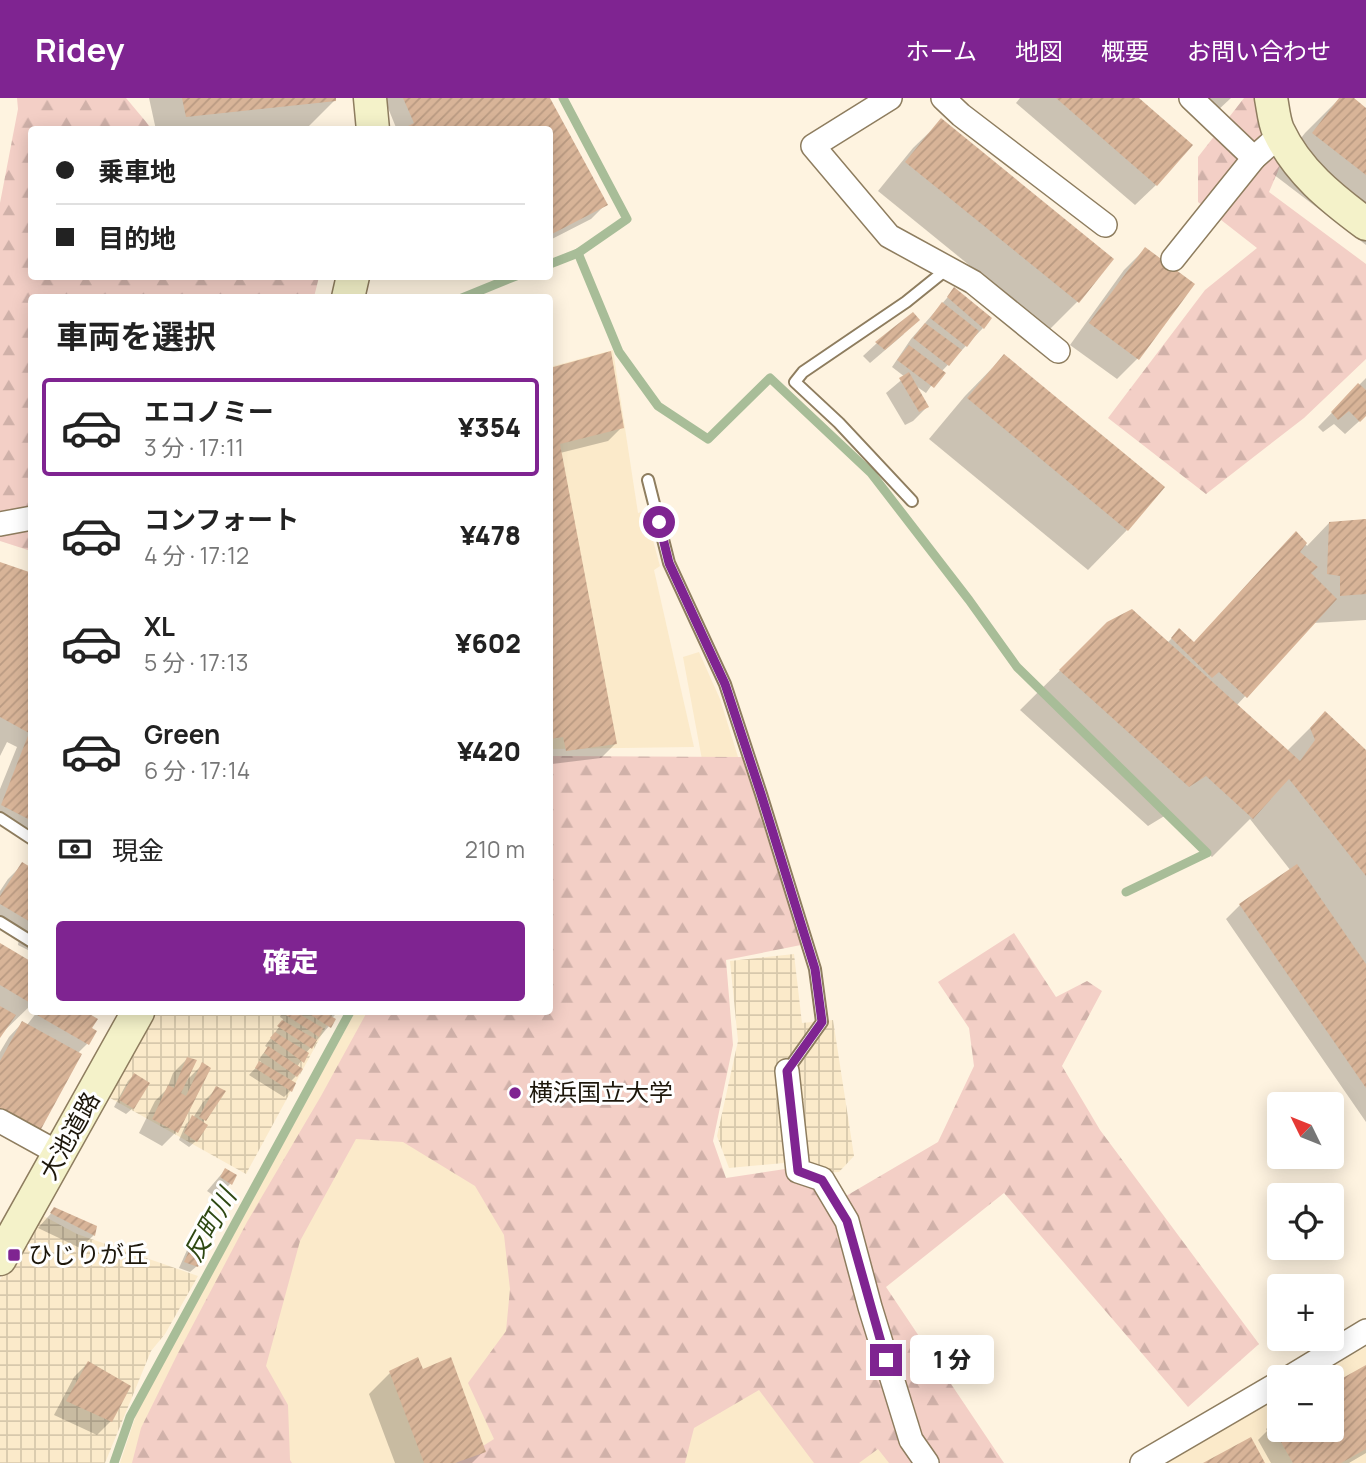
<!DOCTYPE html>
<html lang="ja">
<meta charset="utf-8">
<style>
body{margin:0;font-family:Manrope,"Noto Sans JP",sans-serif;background:#f6f6f6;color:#222;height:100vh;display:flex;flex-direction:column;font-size:26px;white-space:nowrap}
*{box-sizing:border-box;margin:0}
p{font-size:23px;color:#767676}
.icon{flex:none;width:38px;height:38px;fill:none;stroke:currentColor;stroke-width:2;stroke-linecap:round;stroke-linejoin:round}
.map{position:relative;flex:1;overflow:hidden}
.panel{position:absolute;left:28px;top:196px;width:525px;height:721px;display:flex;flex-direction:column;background:#fff;border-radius:7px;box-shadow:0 4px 18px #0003}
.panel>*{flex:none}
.hud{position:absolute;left:28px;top:28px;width:525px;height:154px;border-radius:7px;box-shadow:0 4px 18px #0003;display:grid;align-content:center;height:154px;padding:0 28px;background:#fff}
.needle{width:46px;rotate:313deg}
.tools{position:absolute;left:1267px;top:994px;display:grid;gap:14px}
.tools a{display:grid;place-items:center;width:77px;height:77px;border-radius:7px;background:#fff;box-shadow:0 4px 18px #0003;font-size:35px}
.end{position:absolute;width:32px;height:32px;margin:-16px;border:9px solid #7f2491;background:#fff;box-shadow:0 0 0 4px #fff}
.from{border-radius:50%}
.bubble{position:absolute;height:49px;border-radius:7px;background:#fff;box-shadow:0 4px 18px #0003;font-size:23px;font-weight:800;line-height:49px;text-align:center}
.hud b{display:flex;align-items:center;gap:24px;height:66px;font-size:26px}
.hud b+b{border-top:2px solid #e0e0e0}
.hud i{width:18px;height:18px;background:#222}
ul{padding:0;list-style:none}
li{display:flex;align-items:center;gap:21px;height:98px;margin:0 14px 10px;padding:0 14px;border:4px solid transparent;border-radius:7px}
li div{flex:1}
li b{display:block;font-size:26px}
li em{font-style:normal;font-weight:800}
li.active{border-color:#7f2491}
li>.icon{width:63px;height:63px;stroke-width:1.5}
h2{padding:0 28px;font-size:32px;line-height:84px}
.pay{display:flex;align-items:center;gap:18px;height:77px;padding:0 28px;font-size:26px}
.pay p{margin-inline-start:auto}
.primary-button{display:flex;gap:14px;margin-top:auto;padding:14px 28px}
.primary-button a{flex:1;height:80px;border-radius:7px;background:#7f2491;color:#fff;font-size:28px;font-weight:800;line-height:80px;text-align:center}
header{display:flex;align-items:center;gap:42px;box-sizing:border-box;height:98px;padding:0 35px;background:#7f2491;color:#fff}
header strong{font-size:33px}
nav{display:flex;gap:38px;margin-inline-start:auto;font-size:24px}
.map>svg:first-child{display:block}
</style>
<header>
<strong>Ridey</strong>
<nav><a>ホーム</a><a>地図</a><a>概要</a><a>お問い合わせ</a></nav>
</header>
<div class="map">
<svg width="1366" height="1365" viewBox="0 0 1366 1365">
<defs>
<pattern id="industrial-grid" width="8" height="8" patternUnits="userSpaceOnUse" patternTransform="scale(1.75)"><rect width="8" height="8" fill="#fbeaca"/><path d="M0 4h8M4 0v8" fill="none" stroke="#d7c8ac"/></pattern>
<pattern id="forest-firs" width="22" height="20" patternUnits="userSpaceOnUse" patternTransform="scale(1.75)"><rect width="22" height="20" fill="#f3cfc6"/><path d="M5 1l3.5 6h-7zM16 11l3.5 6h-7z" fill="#d0b1a9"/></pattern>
<pattern id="building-hatch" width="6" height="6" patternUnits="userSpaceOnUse" patternTransform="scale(1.75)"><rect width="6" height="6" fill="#d8b498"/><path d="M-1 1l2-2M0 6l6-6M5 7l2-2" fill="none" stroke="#b99a82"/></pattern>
</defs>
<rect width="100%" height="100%" fill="#fef3e0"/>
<!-- built -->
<g fill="#fbeaca">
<path d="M613,252L638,415L645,413L660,468L654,472L694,649L550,651V269Z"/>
<path d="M699,554L720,601L795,842L719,860L708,1043L726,1087L907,1365H120L137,1314L355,914H550L703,667L683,559Z"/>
<path d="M1366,1249V1365H1163L1279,1299V1332H1332V1279H1313Z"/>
</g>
<!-- industrial -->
<g fill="url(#industrial-grid)">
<path d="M794,856L802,925L833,922L854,1058L839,1074L824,1075L784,1065L729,1070L717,1038L738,943L730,863Z"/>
<path d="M148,914H334L246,1076L103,996Z"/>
<path d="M38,1115L77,1136L198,1178L165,1236L151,1253L105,1365H0V1182Z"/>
</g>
<!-- forest -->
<g fill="url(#forest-firs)">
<path d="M17,0H126L152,31L32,32V178L319,179L314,199L32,200L31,453L0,443V105L18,11Z"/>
<path d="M1244,0H1264L1283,61L1269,94L1366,166V261L1304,320L1206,396L1108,320L1205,192L1257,150L1198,104V59Z"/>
<path d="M550,658L742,659L801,847L726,862L733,947L713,1043L726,1080L785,1071L822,1081L829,1108L938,1044L974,968L969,930L938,884L1014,835L1056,899L1087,883L1102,893L1062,968L1100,1032L1259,1246L1188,1309L1004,1095L886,1189L1004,1365H889L878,1351L859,1365H814L759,1292L694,1330L685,1365H456L494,1341L468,1285L506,1233L510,1191L504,1137L475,1088L403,1044L356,1041L300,1143L266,1268L288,1307L290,1362L292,1365H132L141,1330L177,1257L247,1124L321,998L367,914H550Z"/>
</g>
<!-- shadow -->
<g fill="#0003">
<path d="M149,0H334V3L306,31L156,32Z"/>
<path d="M384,0H548L605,107L591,121L550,142V32H397Z"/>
<path d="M1020,0H1136L1156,87L1135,107L1016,5Z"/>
<path d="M1203,0H1231L1216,14Z"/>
<path d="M1340,0H1351L1366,12V147L1273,76L1305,35Z"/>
<path d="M941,23L1112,162L1077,204L1049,232L878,93L913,50Z"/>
<path d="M1145,151L1138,260L1117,281L1070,247L1124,172Z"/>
<path d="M954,192L983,230L941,274L926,295L913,286L927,309L913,323L905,327L886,295L905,279L892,269L911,241Z"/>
<path d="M904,236L870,265L863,258L877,245Z"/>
<path d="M609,255L622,329L608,343L560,355L615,646L601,660L552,666L550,654V272Z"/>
<path d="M1004,258L1127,432L1088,472L929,341L965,298Z"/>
<path d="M1366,280V317L1345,336L1334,326L1323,334L1318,329Z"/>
<path d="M1366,423V522L1313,525L1236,608L1287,653L1325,615L1366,655V1024L1226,821L1240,807L1291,773L1250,721L1212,759L1166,717L1148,728L1020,612L1108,525L1167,545L1179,533L1193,546L1296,435L1307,448L1329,425Z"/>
<path d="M0,466L32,476V744L0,727V691L17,649L7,644L0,658Z"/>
<path d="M22,767L32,772V854L18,847L19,840L0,828V793L8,781Z"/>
<path d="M0,847L32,866V906L0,937Z"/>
<path d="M37,914H87L90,931L95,933L87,946L0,1032V954L9,939L22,925L27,927Z"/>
<path d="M282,914H338L332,920L329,928L306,955L297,969L296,978L290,984V993L284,999L249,977L261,964L259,962L262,957L268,950L265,948L282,925L283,921L280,919Z"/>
<path d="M187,961L186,983L202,967L176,1034L162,1048L139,1035L155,1003L167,991L173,975Z"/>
<path d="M134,977L133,1010L126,1016L114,1009L128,983Z"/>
<path d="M217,990L196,1043L189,1049L179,1042L186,1026L193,1020L203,1004Z"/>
<path d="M225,1072L235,1077L230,1086L217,1100L207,1093Z"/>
<path d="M55,1111L94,1137L80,1150L38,1130Z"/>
<path d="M195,1144L197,1168L190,1174L179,1170L188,1150Z"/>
<path d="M88,1265L111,1323L97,1337L54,1317L74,1279Z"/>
<path d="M1366,1269V1355L1349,1365H1271L1258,1342L1267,1333L1266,1331L1279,1318V1332H1332V1288Z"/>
<path d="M422,1273L484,1353L472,1365H395L369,1296L390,1275Z"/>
</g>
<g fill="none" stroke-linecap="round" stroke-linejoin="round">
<!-- stream -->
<g stroke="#a8bd98" stroke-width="9">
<path d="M578,155L619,254L658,308L708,341L770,280L871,375L969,502L1017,569L1207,755L1126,794"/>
<path d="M550,166L578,155L627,121L563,0"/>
<path d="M462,200L516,178"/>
<path d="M114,1365L130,1319L350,914"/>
</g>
</g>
<!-- building -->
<g fill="url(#building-hatch)">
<path d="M182,0H336V3L186,19Z"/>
<path d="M403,0H550L608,107L550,137V32H400L414,25Z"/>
<path d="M1056,0H1139L1193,47L1157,88Z"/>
<path d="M1339,0H1354L1366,10V77L1312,35Z"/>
<path d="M941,20L1114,161L1079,205L905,64Z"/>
<path d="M1145,149L1195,186L1139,262L1089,225Z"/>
<path d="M954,189L992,220L984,231L947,199Z"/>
<path d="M942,204L979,233L967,249L930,220Z"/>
<path d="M913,214L920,222L885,252L875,244Z"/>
<path d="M925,225L962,252L949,268L913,240Z"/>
<path d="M909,247L946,275L934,290L897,262Z"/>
<path d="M611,253L624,330L560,346L617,646L566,653L563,639L550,641V270Z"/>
<path d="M1004,256L1165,389L1128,433L967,300Z"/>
<path d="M909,274L929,309L919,314L899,280Z"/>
<path d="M1358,285L1366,292V318L1360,324L1349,313L1338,322L1331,314Z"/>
<path d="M1366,421V496L1340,498V478L1327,476L1329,424Z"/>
<path d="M1296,433L1307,445L1300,454L1318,469L1311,475L1337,501L1247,600L1219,574L1212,580L1171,540L1179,530L1194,544Z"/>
<path d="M0,464L32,475V723L1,707L29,635L0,619Z"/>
<path d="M1132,511L1300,663L1315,642L1310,630L1325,613L1366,652V778L1289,681L1253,721L1206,678L1189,689L1059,572L1107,524Z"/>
<path d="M22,764L32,770V825L0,806V798Z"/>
<path d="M1297,766L1366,866V990L1239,806Z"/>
<path d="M0,845L32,864V906L0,887Z"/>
<path d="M0,908L16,917L0,940Z"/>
<path d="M39,914H89L88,915L98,921L92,930L97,933L89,947L37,917Z"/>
<path d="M288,914H296L323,930L319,939L286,917Z"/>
<path d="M306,914H324L336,921L331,930Z"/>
<path d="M282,922L317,942L312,951L277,928Z"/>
<path d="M22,923L82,956L40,1033L0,1011V963Z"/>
<path d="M275,934L309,955L304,965L270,940Z"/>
<path d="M268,948L303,971L297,979L264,955Z"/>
<path d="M187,959L197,962L181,995L186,998L202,964L211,970L178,1035L152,1021L168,987L174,990Z"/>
<path d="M259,963L296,985L292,994L255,970Z"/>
<path d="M134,975L150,985L134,1011L119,1002Z"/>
<path d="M216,988L226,993L206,1023L199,1019Z"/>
<path d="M192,1017L208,1027L197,1044L184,1035Z"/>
<path d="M225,1070L237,1077L232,1087L220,1079Z"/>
<path d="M54,1109L97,1128L95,1138L50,1115Z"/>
<path d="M194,1142L208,1146L198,1169L184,1164Z"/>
<path d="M418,1259L423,1271L451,1259L486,1354L455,1365H424L389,1273Z"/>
<path d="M88,1263L131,1288L112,1324L66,1303Z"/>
<path d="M1366,1267V1351L1341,1365H1293L1271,1327L1279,1322V1332H1332V1286Z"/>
<path d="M1251,1339L1265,1365H1203Z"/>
</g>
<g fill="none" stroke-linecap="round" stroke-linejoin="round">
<!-- lane casing -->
<g stroke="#8e7d5f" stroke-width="14">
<g id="lane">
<path d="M648,382L669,465L725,586L761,696L815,871L822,924L787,973"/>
<path d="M912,403L839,325L795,284L803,274L906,204L947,171"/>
<path d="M0,720L32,741"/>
<path d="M0,824L32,844"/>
</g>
</g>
<!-- street casing -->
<g stroke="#8e7d5f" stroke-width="26">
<g id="street">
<path d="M890,0L813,48L889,138L973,184L1058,253"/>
<path d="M943,0L961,17L1105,127"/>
<path d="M1191,0L1254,60"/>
<path d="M1173,161L1254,60L1281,36"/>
<path d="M0,426L32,420"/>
<path d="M787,973L798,1073L822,1081L847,1123L870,1209L911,1342L927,1365"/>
<path d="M0,1023L60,1056"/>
<path d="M1290,1279L1366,1233"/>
<path d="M1142,1365L1279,1285"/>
</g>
</g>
<!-- secondary casing -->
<g stroke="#8e7d5f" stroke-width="35">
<g id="secondary">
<path d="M370,0L373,32"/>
<path d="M1271,0C1273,10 1274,23 1278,32C1297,73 1331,100 1366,126"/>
<path d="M348,200L353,178"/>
<path d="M0,1161L138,914"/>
</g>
</g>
<!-- lane -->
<use href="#lane" stroke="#fff" stroke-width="10"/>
<!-- street -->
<use href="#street" stroke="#fff" stroke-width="23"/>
<!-- secondary -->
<use href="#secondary" stroke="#f4f2c9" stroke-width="32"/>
</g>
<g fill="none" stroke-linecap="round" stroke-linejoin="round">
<!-- route -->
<path stroke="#7f2491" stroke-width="9" d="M659,424L669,465L725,586L761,696L815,871L822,924L787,973L798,1073L822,1082L847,1123L886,1262"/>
</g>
<!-- markers -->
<g fill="#7f2491" stroke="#fff" stroke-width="2.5">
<circle cx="515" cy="995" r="7"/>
<rect x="7" y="1150" width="14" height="14" rx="3.5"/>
</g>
<g text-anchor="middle" stroke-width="6" stroke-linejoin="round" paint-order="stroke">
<!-- poi labels -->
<g font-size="24" fill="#1d170b" stroke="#fff" text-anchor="start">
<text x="529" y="1003">横浜国立大学</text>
<text x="28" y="1165">ひじりが丘</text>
</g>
<!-- street labels -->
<g font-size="24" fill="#1d170b" stroke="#fff">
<text transform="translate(70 1038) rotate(-61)" y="8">大池道路</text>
</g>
<!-- water labels -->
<g font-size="26" font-style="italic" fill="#2e4812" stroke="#fff">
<text transform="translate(210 1127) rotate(-61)" y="9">反町川</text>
</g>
</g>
</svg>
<div class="tools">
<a><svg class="needle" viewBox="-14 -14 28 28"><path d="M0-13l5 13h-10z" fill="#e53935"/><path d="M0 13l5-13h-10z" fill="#767676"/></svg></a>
<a><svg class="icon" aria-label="locate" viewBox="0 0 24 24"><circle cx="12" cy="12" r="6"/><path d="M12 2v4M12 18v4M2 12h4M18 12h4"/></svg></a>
<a>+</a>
<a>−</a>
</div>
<i class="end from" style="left:659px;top:424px"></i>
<i class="end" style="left:886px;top:1262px"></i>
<div class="bubble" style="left:910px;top:1237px;width:84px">1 分</div>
<div class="hud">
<b><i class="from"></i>乗車地</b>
<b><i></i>目的地</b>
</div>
<section class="panel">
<h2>車両を選択</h2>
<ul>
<li class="active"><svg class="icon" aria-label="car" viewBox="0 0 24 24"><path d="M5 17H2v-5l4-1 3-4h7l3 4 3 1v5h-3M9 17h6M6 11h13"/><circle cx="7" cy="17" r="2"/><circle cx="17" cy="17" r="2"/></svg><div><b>エコノミー</b><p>3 分 · 17:11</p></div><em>¥354</em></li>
<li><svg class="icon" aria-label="car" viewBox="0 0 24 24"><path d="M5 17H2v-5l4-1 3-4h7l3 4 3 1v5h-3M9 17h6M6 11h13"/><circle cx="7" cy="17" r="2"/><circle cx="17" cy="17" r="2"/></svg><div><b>コンフォート</b><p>4 分 · 17:12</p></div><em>¥478</em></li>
<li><svg class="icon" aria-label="car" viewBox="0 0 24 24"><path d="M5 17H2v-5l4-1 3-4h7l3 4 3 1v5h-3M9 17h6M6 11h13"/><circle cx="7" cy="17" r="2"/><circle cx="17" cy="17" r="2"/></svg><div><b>XL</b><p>5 分 · 17:13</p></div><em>¥602</em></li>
<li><svg class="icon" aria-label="car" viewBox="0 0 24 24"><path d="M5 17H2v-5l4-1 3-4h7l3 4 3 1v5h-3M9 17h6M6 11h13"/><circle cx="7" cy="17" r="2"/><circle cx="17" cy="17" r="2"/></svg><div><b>Green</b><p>6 分 · 17:14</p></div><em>¥420</em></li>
</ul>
<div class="pay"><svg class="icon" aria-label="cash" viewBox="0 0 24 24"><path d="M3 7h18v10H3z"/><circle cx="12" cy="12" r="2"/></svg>現金<p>210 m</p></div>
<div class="primary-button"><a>確定</a></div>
</section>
</div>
